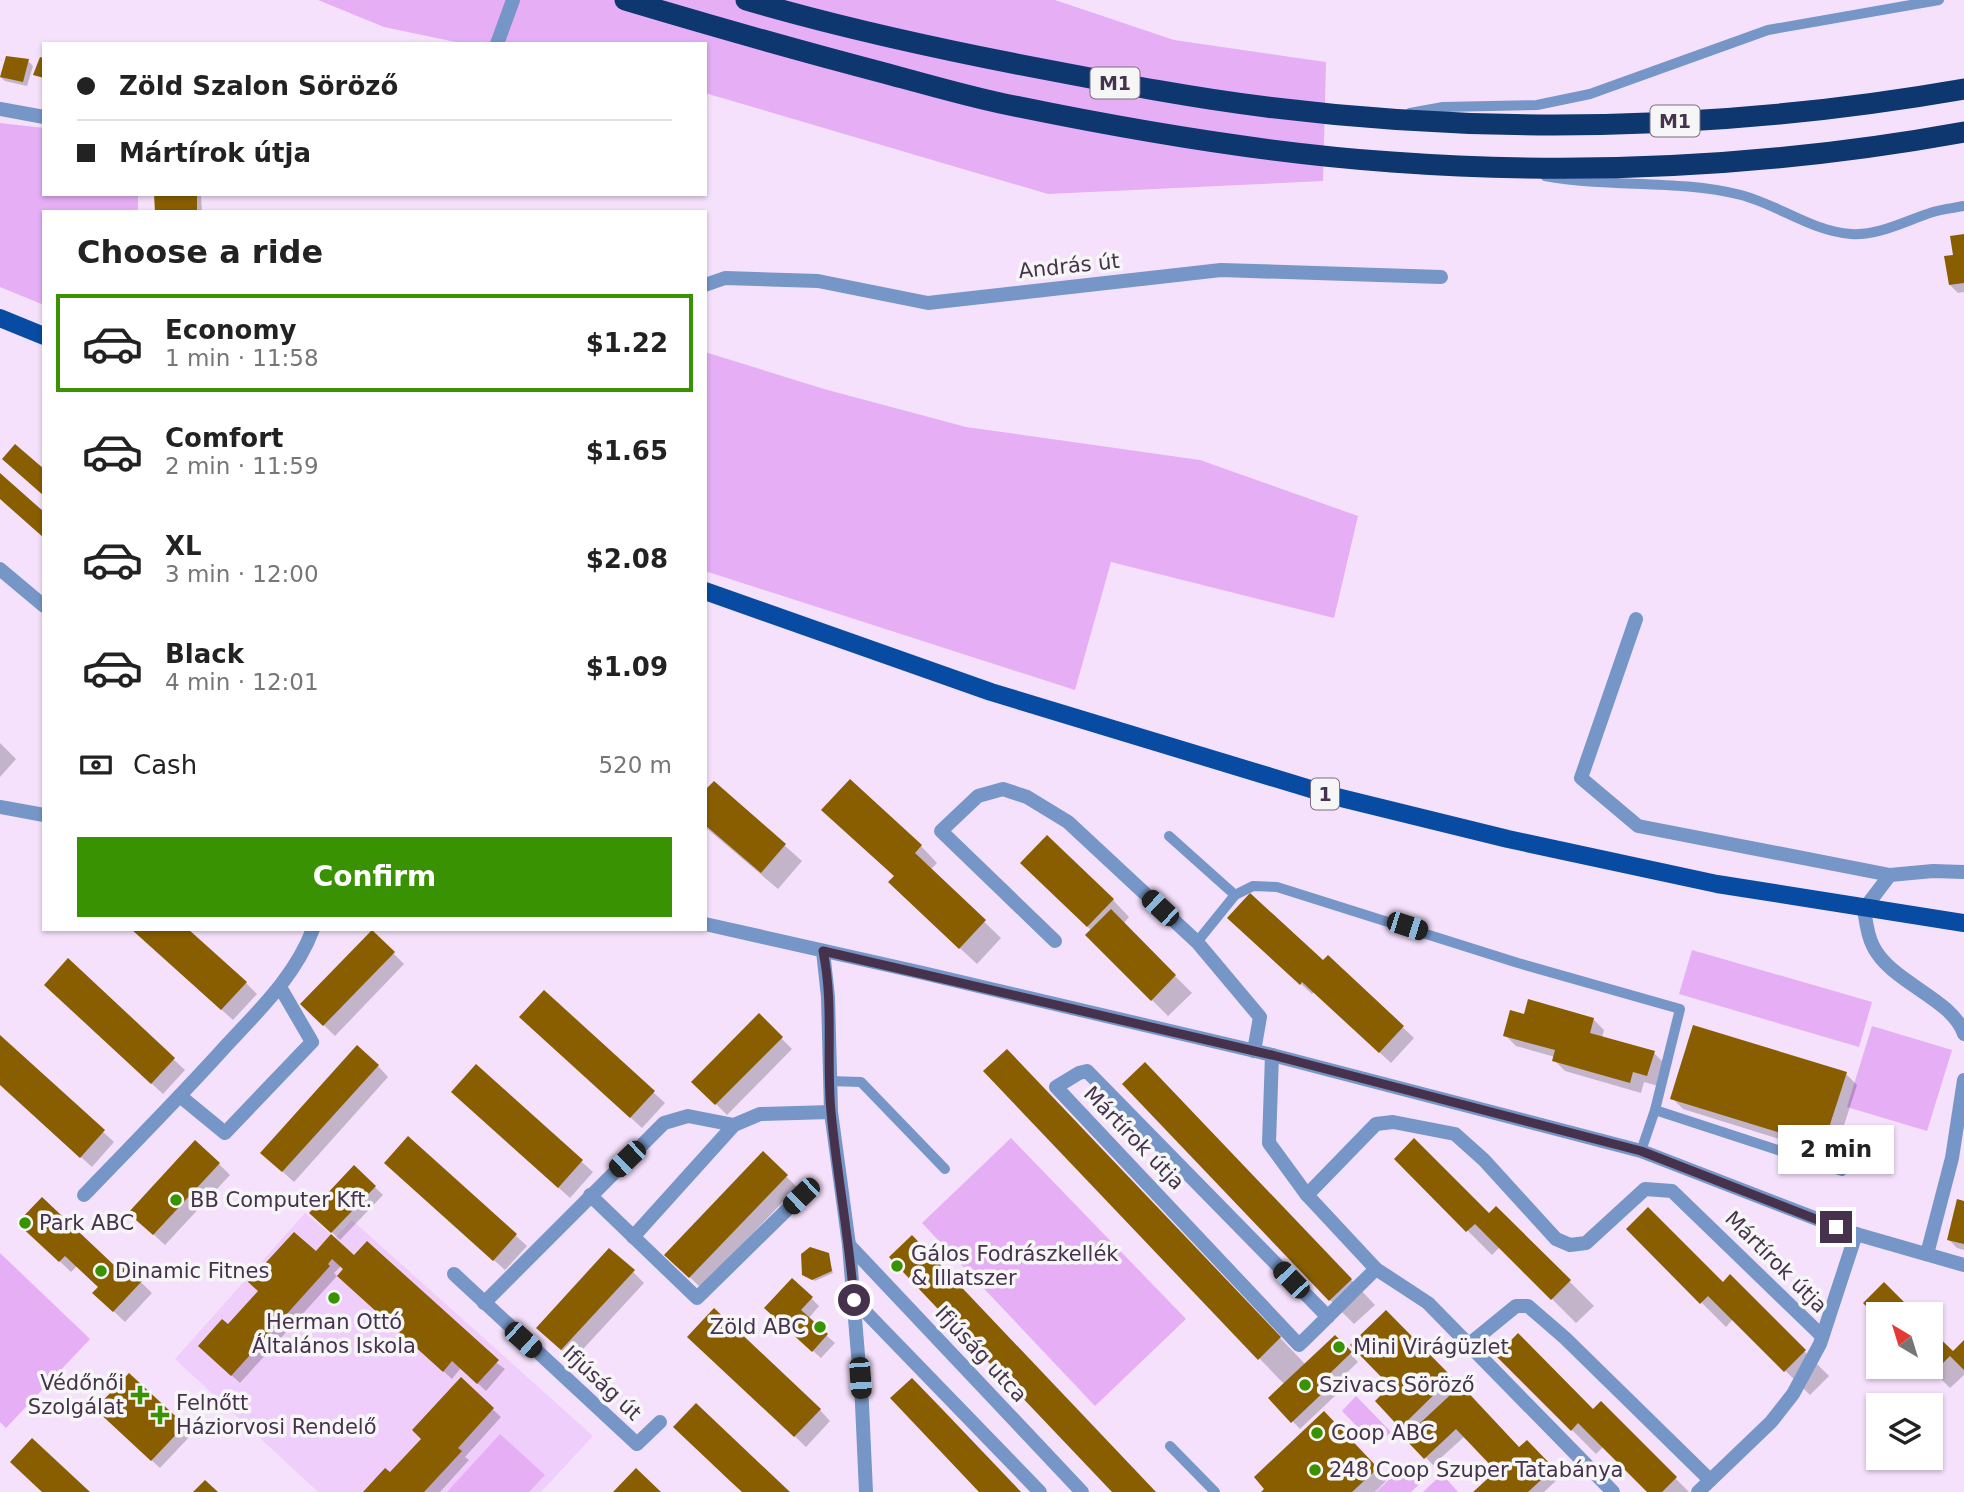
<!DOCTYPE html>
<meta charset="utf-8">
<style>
body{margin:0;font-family:"DejaVu Sans",sans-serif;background:#f2f2f2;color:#222;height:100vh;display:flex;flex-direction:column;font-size:26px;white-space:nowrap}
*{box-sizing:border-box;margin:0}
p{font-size:23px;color:#767676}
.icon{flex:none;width:38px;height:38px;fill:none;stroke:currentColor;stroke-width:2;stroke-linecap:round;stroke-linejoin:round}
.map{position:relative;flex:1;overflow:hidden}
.sheet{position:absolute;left:42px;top:210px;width:665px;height:721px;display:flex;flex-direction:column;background:#fff;border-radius:0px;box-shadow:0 2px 5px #0004}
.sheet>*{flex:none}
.banner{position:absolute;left:42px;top:42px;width:665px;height:154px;border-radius:0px;box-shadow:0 2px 5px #0004;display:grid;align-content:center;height:154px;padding:0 35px;background:#fff}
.needle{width:46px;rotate:322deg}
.fabs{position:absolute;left:1866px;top:1302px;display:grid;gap:14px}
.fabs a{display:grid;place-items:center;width:77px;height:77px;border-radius:0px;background:#fff;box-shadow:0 2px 5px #0004;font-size:35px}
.end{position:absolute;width:32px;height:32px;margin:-16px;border:9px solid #47324d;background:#fff;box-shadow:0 0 0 4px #fff}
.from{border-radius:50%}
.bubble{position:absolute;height:49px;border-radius:0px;background:#fff;box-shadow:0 2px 5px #0004;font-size:23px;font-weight:800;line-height:49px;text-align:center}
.car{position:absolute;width:21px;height:42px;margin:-21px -10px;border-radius:9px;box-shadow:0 0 5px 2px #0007;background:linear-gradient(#222 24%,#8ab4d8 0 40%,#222 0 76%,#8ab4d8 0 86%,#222 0)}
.banner b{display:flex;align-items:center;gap:24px;height:66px;font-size:26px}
.banner b+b{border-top:2px solid #e0e0e0}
.banner i{width:18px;height:18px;background:#222}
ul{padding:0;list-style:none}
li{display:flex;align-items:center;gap:21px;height:98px;margin:0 14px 10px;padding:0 21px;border:4px solid transparent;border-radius:0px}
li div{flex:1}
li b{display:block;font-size:26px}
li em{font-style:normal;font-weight:800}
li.selected{border-color:#399201}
li>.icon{width:63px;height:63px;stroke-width:1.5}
h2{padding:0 35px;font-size:32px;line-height:84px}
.pay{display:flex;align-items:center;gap:18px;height:77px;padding:0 35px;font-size:26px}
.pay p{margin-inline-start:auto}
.action{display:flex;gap:14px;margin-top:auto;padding:14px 35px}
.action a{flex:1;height:80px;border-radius:0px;background:#399201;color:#fff;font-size:28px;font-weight:800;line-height:80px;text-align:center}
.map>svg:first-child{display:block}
</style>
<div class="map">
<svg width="1964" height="1492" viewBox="0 0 1964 1492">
<rect width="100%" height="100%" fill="#f6e1fc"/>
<!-- built -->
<path fill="#f0cefb" d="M305,1213L335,1238L352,1220L593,1436L541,1492H318L175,1359Z"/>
<!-- green -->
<g fill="#e5aef5">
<path d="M318,0H1055L1174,40L1326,62L1323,181L1048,194L705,93V44H465L384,27Z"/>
<path d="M0,123L44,128V194H138V212H44V305L0,287Z"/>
<path d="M705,352L824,389L966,427L1200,460L1358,516L1334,618L1111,562L1075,690L705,571Z"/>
<path d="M1692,950L1872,1002L1859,1047L1679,994Z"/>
<path d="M1872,1026L1952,1050L1927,1131L1847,1107Z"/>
<path d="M1011,1138L1186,1319L1095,1406L922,1223Z"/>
<path d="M0,1253L90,1339L6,1428L0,1422Z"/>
<path d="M1356,1396L1391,1432L1376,1446L1342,1411Z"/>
<path d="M500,1434L545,1475L529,1492H447Z"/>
<path d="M1409,1461L1426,1478L1411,1492H1376Z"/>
<path d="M1442,1474L1458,1492H1423Z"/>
</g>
<!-- shadow -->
<g fill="#0003">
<path d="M28,61L33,66L27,86L5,81L0,77Z"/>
<path d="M156,194H201L202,212H157Z"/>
<path d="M1964,236V292L1958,293L1950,285L1955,256Z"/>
<path d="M0,743L16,759L0,777Z"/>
<path d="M714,783L802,861L778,889L705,827V789L708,791Z"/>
<path d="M840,826L921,846L937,863L930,870L1001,938L977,964L907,899L896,877Z"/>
<path d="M1039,880L1113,900L1129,917L1123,924L1192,993L1168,1016L1087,935L1091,930Z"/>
<path d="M132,929L246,983L257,994L233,1020Z"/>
<path d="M1240,929L1323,962L1328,957L1414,1038L1391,1063L1314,992L1312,994Z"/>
<path d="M372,932L404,964L335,1036L302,1004Z"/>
<path d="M68,961L185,1070L163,1094L57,996Z"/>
<path d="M544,992L665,1103L642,1128L532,1028Z"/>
<path d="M759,1016L792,1049L727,1115L694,1082Z"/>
<path d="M1525,1016L1593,1019L1604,1030L1602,1038L1654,1053L1665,1064L1658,1086L1644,1082L1641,1093L1565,1071L1554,1060L1555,1057L1516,1046L1505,1035Z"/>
<path d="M0,1037L114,1142L92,1167L0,1084Z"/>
<path d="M378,1066L388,1077L294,1182L273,1163Z"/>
<path d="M476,1067L593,1172L570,1198L464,1103Z"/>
<path d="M1846,1074L1857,1085L1834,1156L1683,1109L1672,1098Z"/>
<path d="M1031,1076L1306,1365L1335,1337L1358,1362L1331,1388L1337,1394L1300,1429L1271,1399L1285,1385L1259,1358Z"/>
<path d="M1170,1089L1375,1305L1354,1324L1330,1300Z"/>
<path d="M409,1138L527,1246L505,1270L397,1174Z"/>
<path d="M763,1154L797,1187L701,1288L667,1255Z"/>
<path d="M1396,1159L1489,1216L1496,1208L1594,1306L1576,1323L1500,1247L1492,1255Z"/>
<path d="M219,1164L230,1175L165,1245L142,1224Z"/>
<path d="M354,1167L383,1195L340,1240L312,1213Z"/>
<path d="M1964,1202V1250L1957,1248L1949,1240Z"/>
<path d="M1628,1229L1723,1284L1730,1277L1829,1376L1810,1395L1733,1319L1726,1327Z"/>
<path d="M31,1234L116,1270L122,1264L152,1293L125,1322L106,1304L100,1288L77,1266L71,1272Z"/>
<path d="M316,1253L354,1258L505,1369L486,1391L461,1368L452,1379L347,1284L345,1269L341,1266L334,1273L337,1276L240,1383L208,1354L228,1327Z"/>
<path d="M828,1255L833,1273L815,1281L806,1276Z"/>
<path d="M633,1272L644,1283L573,1360L549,1339Z"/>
<path d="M811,1298L819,1306L808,1319L835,1343L821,1358L774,1316Z"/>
<path d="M1386,1312L1519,1449L1527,1442L1560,1477L1544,1492H1476L1498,1471L1465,1436L1433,1465L1407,1438L1410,1435L1377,1401L1392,1386Z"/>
<path d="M1964,1343V1375L1950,1388L1929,1367L1953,1354Z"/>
<path d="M701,1347L820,1410L830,1421L806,1447Z"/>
<path d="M1498,1356L1593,1411L1601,1404L1689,1492H1650L1604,1446L1596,1454Z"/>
<path d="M461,1380L501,1417L465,1457L469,1460L440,1492H365L390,1474L423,1439Z"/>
<path d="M1324,1413L1387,1480L1375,1492H1264Z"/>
<path d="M105,1417L184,1426L192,1434L160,1468Z"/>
</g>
<!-- building -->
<g fill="#885e01">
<path d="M6,56L29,59L23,82L0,77Z"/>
<path d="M40,57L44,58V78L33,75Z"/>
<path d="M154,194H197V212H155Z"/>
<path d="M1964,234V283L1949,285L1944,256L1953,255L1950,236Z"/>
<path d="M15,444L44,469V496L2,459Z"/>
<path d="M0,473L44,512V538L0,499Z"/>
<path d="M850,779L922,845L915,853L986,920L959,949L888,882L894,876L821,810Z"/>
<path d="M714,781L786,844L761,873L705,825V786L707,788Z"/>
<path d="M1047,835L1114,899L1087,927L1020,863Z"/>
<path d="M1250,893L1323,960L1328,955L1404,1026L1379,1053L1302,982L1300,985L1227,918Z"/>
<path d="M1111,909L1176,975L1151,1001L1085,935Z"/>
<path d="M131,929H188L247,982L221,1010Z"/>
<path d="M372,930L395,952L323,1026L300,1004Z"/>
<path d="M68,958L175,1058L151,1084L44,985Z"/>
<path d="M544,990L655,1091L630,1118L519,1017Z"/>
<path d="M1528,999L1594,1018L1590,1033L1655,1051L1647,1076L1633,1072L1630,1083L1552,1061L1555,1050L1503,1036L1510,1010L1524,1014Z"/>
<path d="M759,1013L783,1037L715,1105L691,1082Z"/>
<path d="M1693,1025L1847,1072L1823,1146L1670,1099Z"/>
<path d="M0,1035L105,1130L80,1158L0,1085Z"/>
<path d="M357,1045L379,1065L282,1172L260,1153Z"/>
<path d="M1007,1049L1281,1337L1258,1360L983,1071Z"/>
<path d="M1145,1062L1352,1279L1329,1301L1122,1084Z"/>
<path d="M476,1064L583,1160L558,1188L451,1092Z"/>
<path d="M408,1136L517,1234L493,1261L384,1163Z"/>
<path d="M1414,1138L1489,1213L1496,1206L1571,1280L1551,1300L1475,1224L1466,1232L1394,1159Z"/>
<path d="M195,1140L220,1163L153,1235L128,1213Z"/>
<path d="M763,1151L788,1175L689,1278L664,1255Z"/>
<path d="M354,1165L376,1186L331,1233L309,1213Z"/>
<path d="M42,1197L116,1267L121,1262L142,1281L113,1312L92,1293L98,1287L65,1256L59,1262L17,1223Z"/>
<path d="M1957,1199L1964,1201V1244L1947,1240Z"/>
<path d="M1648,1207L1723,1282L1730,1274L1806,1350L1784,1372L1708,1296L1700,1304L1626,1229Z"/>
<path d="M294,1232L316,1251L331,1234L354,1255L367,1241L499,1360L477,1384L452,1361L443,1372L337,1276L343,1269L332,1259L328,1264L330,1266L231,1376L198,1346L222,1319L228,1324L258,1291L248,1282Z"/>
<path d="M912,1235L1156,1492H1112L919,1289L889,1257Z"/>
<path d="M810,1247L829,1253L832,1271L812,1280L802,1275L801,1254Z"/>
<path d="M609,1248L635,1270L561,1350L536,1328Z"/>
<path d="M792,1278L813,1297L801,1310L828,1334L812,1352L764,1308Z"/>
<path d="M1884,1282L1916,1314H1878V1318L1863,1303Z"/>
<path d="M714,1308L821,1409L794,1437L687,1337Z"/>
<path d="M1386,1310L1452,1377L1400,1428L1375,1401L1390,1386L1350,1345Z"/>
<path d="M1930,1329L1953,1351L1964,1340V1370L1950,1356L1933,1373L1926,1367H1930Z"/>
<path d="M1518,1333L1593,1409L1601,1401L1677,1477L1662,1492H1647L1578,1423L1571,1431L1496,1356Z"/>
<path d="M1335,1335L1352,1352L1324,1379L1331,1385L1291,1423L1268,1398Z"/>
<path d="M129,1373L185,1425L151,1461L95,1409Z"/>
<path d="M461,1377L494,1408L458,1448L462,1451L424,1492H363L385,1468L390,1472L421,1439L412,1430Z"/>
<path d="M912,1378L942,1409L1021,1492H979L890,1398Z"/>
<path d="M1461,1385L1519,1447L1527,1440L1554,1468L1528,1492H1473L1496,1471L1456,1429L1424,1459L1404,1438Z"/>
<path d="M696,1403L790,1492H742L729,1480L673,1427Z"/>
<path d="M1324,1411L1378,1468L1352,1492H1261L1264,1489L1254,1477Z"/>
<path d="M32,1438L90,1492H42L10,1462Z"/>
<path d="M636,1468L661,1492H613Z"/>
<path d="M205,1480L218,1492H193Z"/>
</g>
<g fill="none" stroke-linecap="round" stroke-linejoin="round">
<!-- service -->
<g stroke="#7596c7" stroke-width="10">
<path d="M1410,113L1443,107L1537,105L1590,94L1768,30L1939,0"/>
<path d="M1545,176C1610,188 1677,179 1741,195C1779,205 1811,231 1851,234C1879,236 1907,220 1933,212C1943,209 1954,208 1964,206"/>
<path d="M1169,836L1235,895"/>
<path d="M1197,942L1235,895L1253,886L1277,887L1518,963L1680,1009L1655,1110L1641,1151"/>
<path d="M829,1081L861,1082L945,1169"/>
<path d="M1655,1110L1842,1171"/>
<path d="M1170,1446L1215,1492"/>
</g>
<!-- minor -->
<g stroke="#7596c7" stroke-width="14">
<path d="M497,44L513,0"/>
<path d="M0,109L44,117"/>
<path d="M705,285L725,278L818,281L928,303L1221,270L1441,277"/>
<path d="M0,569L44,606"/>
<path d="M1636,619L1581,778L1638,826L1890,875"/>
<path d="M0,807L44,815"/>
<path d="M1964,872L1933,871L1890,875L1864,909C1866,921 1867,935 1873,946C1890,982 1953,999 1964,1034"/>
<path d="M705,924L923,973L1272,1055L1641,1151L1856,1234L1964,1265"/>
<path d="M1055,941L941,831L978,796L1003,789L1027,797L1068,822L1197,942L1260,1017L1254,1051"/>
<path d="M823,951L828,997L831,1112L849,1245L862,1404L866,1492"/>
<path d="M1272,1055L1269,1143L1307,1195L1376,1269L1428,1303L1613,1492"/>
<path d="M180,1096L225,1133L312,1042L280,987"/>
<path d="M84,1195C131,1146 179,1098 224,1048C258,1011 295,977 313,929"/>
<path d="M590,1195L697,1298L801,1196"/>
<path d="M1307,1195L1376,1124L1393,1122L1455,1134L1484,1160L1556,1239L1570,1245L1586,1243L1645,1189L1672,1191L1822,1336"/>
<path d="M633,1237L734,1125L760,1114L831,1112"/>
<path d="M849,1245L1082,1492"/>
<path d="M1927,1254L1952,1158L1964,1080"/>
<path d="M454,1274L637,1444L660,1422"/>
<path d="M854,1300L1040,1492"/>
<path d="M484,1303L664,1123L688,1116L734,1125"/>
<path d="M1328,1317L1087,1071L1079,1073L1056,1087L1299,1345C1325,1320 1350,1294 1376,1269"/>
<path d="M1467,1346L1516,1306H1528L1565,1338L1710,1480"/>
<path d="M1698,1492L1771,1422L1793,1394L1820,1344L1856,1234"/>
</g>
<!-- primary -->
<g stroke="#084ba2" stroke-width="18">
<path d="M0,318L44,336"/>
<path d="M705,591L991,692L1337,797L1508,839L1717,884L1964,923"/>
</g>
<!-- motorway -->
<g stroke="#0e366f" stroke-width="21">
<path d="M625,0C712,26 800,51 888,74C925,84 963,95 1000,103C1129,130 1261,153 1392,162C1582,176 1777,166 1964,132"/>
<path d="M746,0C845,29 947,51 1048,70C1121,84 1194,98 1267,107C1499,136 1735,129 1964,89"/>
</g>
</g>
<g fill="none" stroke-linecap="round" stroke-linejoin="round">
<!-- route -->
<path stroke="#47324d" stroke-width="9" d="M854,1300C849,1237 837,1175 831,1112C826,1059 834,1003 823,951L1272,1055L1641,1151L1836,1227"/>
</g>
<!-- markers -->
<g fill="#399201" stroke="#f6f6f6" stroke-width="2.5">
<circle cx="176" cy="1200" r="7"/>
<circle cx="25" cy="1223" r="7"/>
<circle cx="897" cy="1266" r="7"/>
<circle cx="101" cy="1271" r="7"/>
<circle cx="334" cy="1298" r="7"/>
<circle cx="820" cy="1327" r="7"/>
<circle cx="1339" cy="1347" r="7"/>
<circle cx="1305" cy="1385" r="7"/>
<path d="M136.5 1384.5h7v7h7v7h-7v7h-7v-7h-7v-7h7z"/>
<path d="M156.5 1404.5h7v7h7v7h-7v7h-7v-7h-7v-7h7z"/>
<circle cx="1317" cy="1433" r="7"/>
<circle cx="1315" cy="1470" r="7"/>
</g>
<g text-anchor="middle" stroke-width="7" stroke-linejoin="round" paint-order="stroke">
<!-- shield labels -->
<g fill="#f6f6f6" stroke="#7c6d80" stroke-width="2">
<rect x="1090.5" y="67.5" width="49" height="31" rx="5"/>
<rect x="1650.5" y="105.5" width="49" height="31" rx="5"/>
<rect x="1311" y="778.5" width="28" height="31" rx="5"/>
</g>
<g font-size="19" font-weight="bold" fill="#47324d">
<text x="1115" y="90">M1</text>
<text x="1675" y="128">M1</text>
<text x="1325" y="801">1</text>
</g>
<!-- street labels -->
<g font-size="21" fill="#47324d" stroke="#f6f6f6">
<text transform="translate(1069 266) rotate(-6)" y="7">András út</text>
<text transform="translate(1134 1138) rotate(46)" y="7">Mártírok útja</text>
<text transform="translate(1776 1262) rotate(45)" y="7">Mártírok útja</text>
<text transform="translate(981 1354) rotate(47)" y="7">Ifjúság utca</text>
<text transform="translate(602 1383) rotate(43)" y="7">Ifjúság út</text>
</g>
<!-- poi labels -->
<g font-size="21" fill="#47324d" stroke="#f6f6f6" text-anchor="start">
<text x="190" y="1207">BB Computer Kft.</text>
<text x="39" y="1230">Park ABC</text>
<text x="911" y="1261">Gálos Fodrászkellék<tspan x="911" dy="24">&amp; Illatszer</tspan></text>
<text x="115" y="1278">Dinamic Fitnes</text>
<text x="334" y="1329" text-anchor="middle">Herman Ottó<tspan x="334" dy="24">Általános Iskola</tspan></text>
<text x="806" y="1334" text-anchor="end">Zöld ABC</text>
<text x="1353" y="1354">Mini Virágüzlet</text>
<text x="124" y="1390" text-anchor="end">Védőnői<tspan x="124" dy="24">Szolgálat</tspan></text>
<text x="1319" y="1392">Szivacs Söröző</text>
<text x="176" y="1410">Felnőtt<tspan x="176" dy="24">Háziorvosi Rendelő</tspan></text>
<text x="1331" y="1440">Coop ABC</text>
<text x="1329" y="1477">248 Coop Szuper Tatabánya</text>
</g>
</g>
</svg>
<div class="fabs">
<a><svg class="needle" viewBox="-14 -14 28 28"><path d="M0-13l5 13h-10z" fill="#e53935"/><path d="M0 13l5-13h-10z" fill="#767676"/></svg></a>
<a><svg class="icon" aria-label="layers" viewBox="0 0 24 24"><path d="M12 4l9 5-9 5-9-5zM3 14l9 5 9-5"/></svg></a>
</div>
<i class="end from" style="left:854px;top:1300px"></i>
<i class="end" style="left:1836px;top:1227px"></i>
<div class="bubble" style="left:1778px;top:1125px;width:116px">2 min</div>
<i class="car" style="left:1160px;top:908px;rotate:313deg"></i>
<i class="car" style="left:1407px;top:926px;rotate:108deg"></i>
<i class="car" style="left:627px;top:1159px;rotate:226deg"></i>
<i class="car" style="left:801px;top:1196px;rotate:226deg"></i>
<i class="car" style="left:1291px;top:1280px;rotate:316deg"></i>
<i class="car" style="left:523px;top:1340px;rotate:132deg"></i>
<i class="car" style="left:860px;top:1378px;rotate:176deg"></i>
<div class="banner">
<b><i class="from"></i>Zöld Szalon Söröző</b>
<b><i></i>Mártírok útja</b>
</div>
<section class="sheet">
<h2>Choose a ride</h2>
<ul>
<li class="selected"><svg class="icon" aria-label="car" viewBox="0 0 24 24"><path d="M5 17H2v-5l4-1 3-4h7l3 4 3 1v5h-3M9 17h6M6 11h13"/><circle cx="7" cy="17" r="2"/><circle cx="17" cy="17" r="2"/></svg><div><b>Economy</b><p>1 min · 11:58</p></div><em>$1.22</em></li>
<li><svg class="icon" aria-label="car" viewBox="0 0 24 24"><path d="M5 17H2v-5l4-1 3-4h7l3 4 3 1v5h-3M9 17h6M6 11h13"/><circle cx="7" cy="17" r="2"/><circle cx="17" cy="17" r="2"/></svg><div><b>Comfort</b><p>2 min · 11:59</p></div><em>$1.65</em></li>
<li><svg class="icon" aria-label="car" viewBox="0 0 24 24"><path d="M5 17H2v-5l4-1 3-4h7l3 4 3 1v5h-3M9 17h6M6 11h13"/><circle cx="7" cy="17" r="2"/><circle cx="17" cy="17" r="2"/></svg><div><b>XL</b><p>3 min · 12:00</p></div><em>$2.08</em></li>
<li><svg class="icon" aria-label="car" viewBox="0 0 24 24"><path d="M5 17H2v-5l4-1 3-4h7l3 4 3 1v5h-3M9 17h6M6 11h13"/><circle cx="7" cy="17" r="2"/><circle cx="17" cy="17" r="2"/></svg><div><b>Black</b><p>4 min · 12:01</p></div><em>$1.09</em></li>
</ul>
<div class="pay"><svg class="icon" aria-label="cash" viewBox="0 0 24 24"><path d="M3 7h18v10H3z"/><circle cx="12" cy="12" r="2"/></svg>Cash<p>520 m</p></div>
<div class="action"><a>Confirm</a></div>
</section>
</div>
